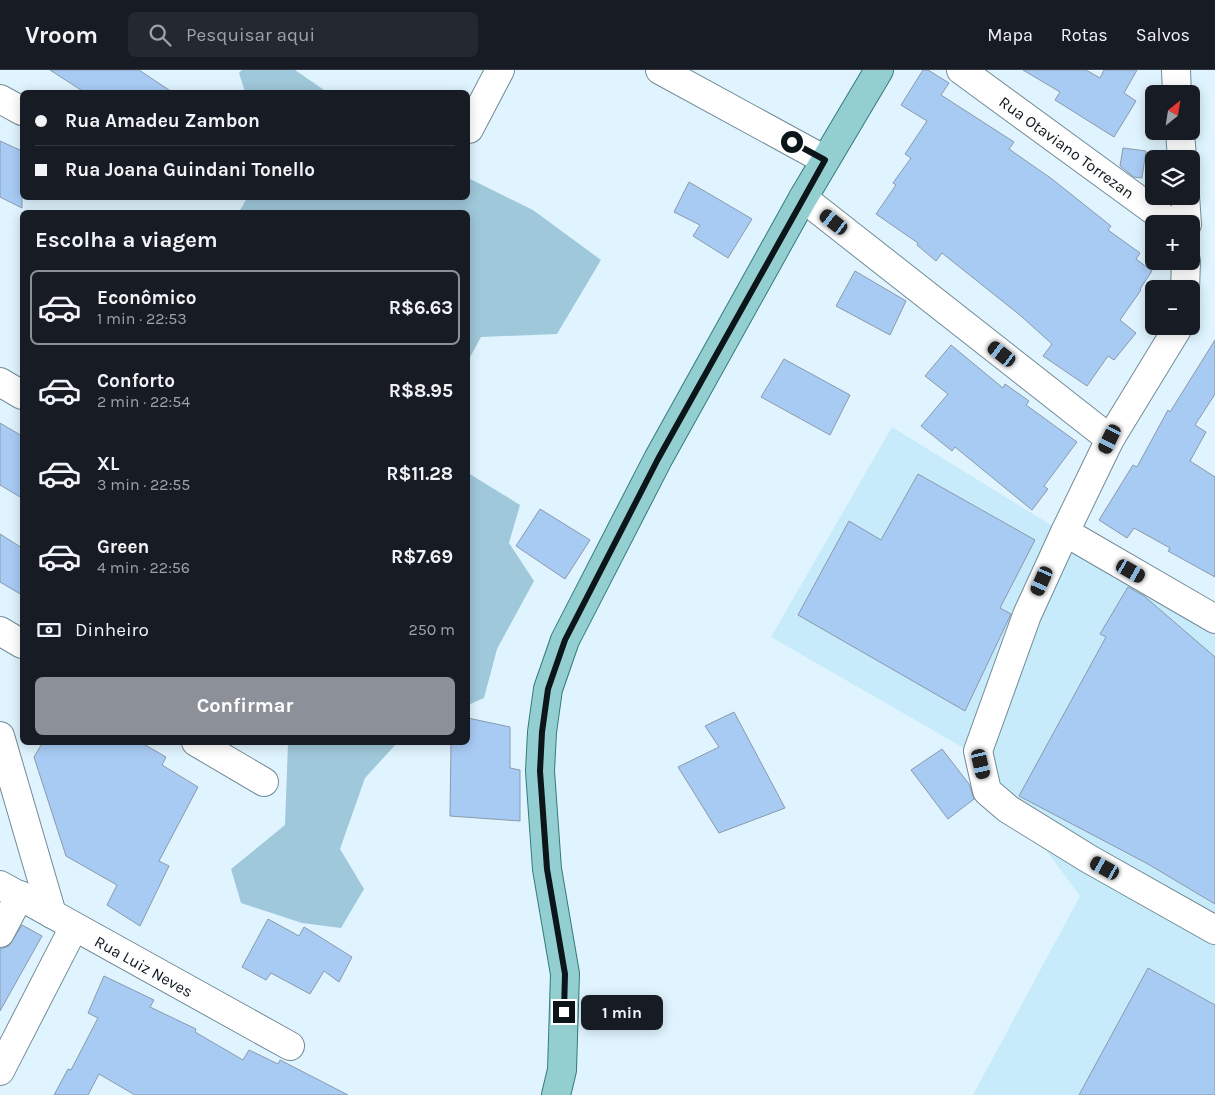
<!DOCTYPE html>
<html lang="pt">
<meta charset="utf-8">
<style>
body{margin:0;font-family:Karla,sans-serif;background:#242831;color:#f1f3f6;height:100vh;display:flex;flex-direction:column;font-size:19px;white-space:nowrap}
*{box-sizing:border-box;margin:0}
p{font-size:16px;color:#9ea1a6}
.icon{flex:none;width:28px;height:28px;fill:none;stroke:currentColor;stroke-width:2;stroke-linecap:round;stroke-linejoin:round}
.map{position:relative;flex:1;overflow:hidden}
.side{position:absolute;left:20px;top:140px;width:450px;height:535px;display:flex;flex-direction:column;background:#171b24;border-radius:8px;box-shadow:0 2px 12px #0003}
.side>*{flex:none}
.top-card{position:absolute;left:20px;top:20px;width:450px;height:110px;border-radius:8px;box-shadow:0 2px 12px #0003;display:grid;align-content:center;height:110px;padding:0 15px;background:#171b24}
.needle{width:32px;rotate:30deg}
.buttons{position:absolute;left:1145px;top:15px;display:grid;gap:10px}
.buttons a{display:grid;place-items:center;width:55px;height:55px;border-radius:8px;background:#171b24;box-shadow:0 2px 12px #0003;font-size:25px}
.end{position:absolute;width:22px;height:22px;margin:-11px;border:6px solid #0c161a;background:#fff;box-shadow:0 0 0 2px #fff}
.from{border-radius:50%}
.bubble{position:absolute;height:35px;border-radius:8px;background:#171b24;box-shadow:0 2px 12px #0003;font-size:16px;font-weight:700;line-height:35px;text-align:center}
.car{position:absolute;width:15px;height:30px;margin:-15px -8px;border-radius:6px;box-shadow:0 0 4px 1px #0007;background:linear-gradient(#222 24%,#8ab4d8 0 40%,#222 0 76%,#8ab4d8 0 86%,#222 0)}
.top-card b{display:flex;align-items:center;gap:18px;height:48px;font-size:19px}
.top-card b+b{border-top:1px solid #363941}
.top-card i{width:12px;height:12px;background:#f1f3f6}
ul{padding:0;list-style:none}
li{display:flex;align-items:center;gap:15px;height:75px;margin:0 10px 8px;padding:0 5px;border:2px solid transparent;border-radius:8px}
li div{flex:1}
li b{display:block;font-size:19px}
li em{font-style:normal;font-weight:700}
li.selected{border-color:#8c9099}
li>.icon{width:45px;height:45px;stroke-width:1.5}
h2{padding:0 15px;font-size:22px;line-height:60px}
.pay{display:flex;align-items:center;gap:12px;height:55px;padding:0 15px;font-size:19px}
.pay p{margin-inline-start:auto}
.button{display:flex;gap:10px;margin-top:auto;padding:10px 15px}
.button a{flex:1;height:58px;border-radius:8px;background:#8c9099;color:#fff;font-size:20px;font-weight:700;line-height:58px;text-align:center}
header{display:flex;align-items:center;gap:30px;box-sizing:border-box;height:70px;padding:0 25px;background:#171b24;border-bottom:1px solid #363941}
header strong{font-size:24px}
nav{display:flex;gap:28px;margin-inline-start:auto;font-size:18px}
.search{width:350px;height:45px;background:#242831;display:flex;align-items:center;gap:12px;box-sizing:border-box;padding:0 18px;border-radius:8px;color:#9ea1a6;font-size:19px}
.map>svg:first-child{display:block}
</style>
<header>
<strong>Vroom</strong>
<div class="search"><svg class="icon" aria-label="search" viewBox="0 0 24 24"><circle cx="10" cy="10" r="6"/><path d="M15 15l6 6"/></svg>Pesquisar aqui</div>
<nav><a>Mapa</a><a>Rotas</a><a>Salvos</a></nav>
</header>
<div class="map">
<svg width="1215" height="1025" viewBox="0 0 1215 1025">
<rect width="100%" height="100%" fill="#dff4fe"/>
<!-- built -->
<path fill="#c7ebfa" d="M892,357L1215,556V1025H973L1080,826L976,685L771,567Z"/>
<!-- green -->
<g fill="#9fc8da">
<path d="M242,0H295L327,22H245L239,3Z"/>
<path d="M468,108L533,140L601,190L557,264L481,267L468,291V142H239L247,128H468Z"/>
<path d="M468,403L520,435L509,473L534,511L497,579L484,628L468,635Z"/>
<path d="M288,673H397L365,708L340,779L364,819L341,858L302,853L241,833L231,799L285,755Z"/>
</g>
<!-- building -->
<g fill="#a8cbf4" stroke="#8a99ac">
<path d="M50,0H139L172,22H84Z"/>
<path d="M923,0H928L949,13L941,25L1014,72L1009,79L1052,109L1111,156L1108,160L1140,183L1136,189L1152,201L1140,219L1141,220L1120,250L1136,263L1114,290L1108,286L1087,316L1043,286L1052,274L1021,246L942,183L936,191L917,175L918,173L876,144L896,115L893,113L911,88L905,84L927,51L901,35Z"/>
<path d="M1023,0H1086L1100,8L1104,0H1137L1124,23L1136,31L1114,67L1055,30L1060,22Z"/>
<path d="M0,71L22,81V138L0,127Z"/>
<path d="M1123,78L1146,81L1142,108L1134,107L1120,96Z"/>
<path d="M689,112L752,149L728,188L693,166L700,155L674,142Z"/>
<path d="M855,201L906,231L890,265L836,236Z"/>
<path d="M1215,270V324L1195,355L1206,362L1190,391L1215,407V507L1168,481L1170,478L1134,458L1127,468L1099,450L1133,395L1137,397L1168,340L1170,342Z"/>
<path d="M951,275L1003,318L1005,314L1029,331L1026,335L1077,372L1044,416L1048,419L1032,440L955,377L952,381L921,356L948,324L925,306Z"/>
<path d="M784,289L850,325L830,365L761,327Z"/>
<path d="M0,353L22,366V428L0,415Z"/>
<path d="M918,404L1035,470L1000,538L1011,544L965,641L798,545L849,451L881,470Z"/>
<path d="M540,439L590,470L565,509L516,476Z"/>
<path d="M0,464L22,478V525L0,512Z"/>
<path d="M1128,517L1144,526L1215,587V834L1148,794L1019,726L1106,567L1100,564Z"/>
<path d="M734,642L785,738L719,763L678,697L719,677L705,656Z"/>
<path d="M468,648L510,657V698L520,700V751L450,746L451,672H468Z"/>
<path d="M43,672H140L166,687L162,695L198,717L159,791L169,796L140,856L107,835L117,815L66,786L34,687Z"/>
<path d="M942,679L969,714L974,729L948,749L911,700Z"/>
<path d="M268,849L299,866L304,857L352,887L339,912L324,901L310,924L271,903L266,910L242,897Z"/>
<path d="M22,855L42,866L0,941V879L9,876Z"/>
<path d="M1148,898L1215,935V1025H1079Z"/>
<path d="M104,906L154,930L150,937L196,959L195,962L243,990L249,980L278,994L280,990L348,1025H135L99,1004L88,1025H54L68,999L71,1000L98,948L88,943Z"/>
</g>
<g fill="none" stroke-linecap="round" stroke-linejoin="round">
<!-- minor casing -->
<g stroke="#728b96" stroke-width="30">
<g id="minor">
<path d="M660,0L825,90"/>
<path d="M961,0L1172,154"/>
<path d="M1176,0L1177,24"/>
<path d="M0,29L22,41"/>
<path d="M469,59L500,0"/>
<path d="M1180,61L1182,89"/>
<path d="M1185,126L1187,154"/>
<path d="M803,128L1110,369"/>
<path d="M1185,219L1186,191"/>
<path d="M1179,256L1110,369L1065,462L1027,545L978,681L987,721L1008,739L1089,789L1215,860"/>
<path d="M0,312L22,325"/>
<path d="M1065,462L1215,549"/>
<path d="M0,561L22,574"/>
<path d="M0,666L52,844"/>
<path d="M196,672L264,712"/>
<path d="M0,815L290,976"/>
<path d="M0,863L20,825"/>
<path d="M0,1001L74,857"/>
</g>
</g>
<!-- major casing -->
<g stroke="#35797d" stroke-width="30">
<path id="major" d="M556,1025L562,1000L565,904L547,799L540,701L542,662L548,619L565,570L658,389L803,128L879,0"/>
</g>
<!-- minor -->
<use href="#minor" stroke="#fff" stroke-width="28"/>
<!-- major -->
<use href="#major" stroke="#93cfd1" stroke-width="28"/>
</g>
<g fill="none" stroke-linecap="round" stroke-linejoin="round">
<!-- route -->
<path stroke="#0c161a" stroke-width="6" d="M564,942L565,904L547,799L540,701L542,662L548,619L565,570L658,389L825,90L792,72"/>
</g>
<g text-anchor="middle" stroke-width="5" stroke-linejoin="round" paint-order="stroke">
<!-- street labels -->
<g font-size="16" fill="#0c161a" stroke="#fdfdfd">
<text transform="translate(1067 77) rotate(36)" y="6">Rua Otaviano Torrezan</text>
<text transform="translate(144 896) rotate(29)" y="6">Rua Luiz Neves</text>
</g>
</g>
</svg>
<div class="buttons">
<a><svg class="needle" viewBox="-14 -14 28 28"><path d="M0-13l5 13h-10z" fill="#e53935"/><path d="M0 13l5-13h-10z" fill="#9ea1a6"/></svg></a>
<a><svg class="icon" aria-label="layers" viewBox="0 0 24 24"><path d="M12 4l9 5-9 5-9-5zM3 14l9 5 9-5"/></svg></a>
<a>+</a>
<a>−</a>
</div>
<i class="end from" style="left:792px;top:72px"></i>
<i class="end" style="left:564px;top:942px"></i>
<div class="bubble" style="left:581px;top:925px;width:82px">1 min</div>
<i class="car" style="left:834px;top:152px;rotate:308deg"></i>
<i class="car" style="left:1002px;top:284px;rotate:308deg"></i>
<i class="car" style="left:1110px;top:369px;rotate:206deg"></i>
<i class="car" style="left:1131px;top:501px;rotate:120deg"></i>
<i class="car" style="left:1042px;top:511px;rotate:204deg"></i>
<i class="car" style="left:981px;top:694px;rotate:167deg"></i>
<i class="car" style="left:1105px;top:798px;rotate:299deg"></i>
<div class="top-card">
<b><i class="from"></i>Rua Amadeu Zambon</b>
<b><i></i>Rua Joana Guindani Tonello</b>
</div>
<section class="side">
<h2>Escolha a viagem</h2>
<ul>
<li class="selected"><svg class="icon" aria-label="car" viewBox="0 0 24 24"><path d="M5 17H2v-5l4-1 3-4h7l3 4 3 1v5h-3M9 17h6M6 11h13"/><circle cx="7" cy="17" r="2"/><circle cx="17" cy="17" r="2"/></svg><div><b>Econômico</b><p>1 min · 22:53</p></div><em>R$6.63</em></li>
<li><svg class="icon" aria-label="car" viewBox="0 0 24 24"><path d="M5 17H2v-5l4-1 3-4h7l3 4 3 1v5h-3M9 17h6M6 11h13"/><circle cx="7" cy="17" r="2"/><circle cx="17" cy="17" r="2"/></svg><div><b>Conforto</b><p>2 min · 22:54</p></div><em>R$8.95</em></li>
<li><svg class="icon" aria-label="car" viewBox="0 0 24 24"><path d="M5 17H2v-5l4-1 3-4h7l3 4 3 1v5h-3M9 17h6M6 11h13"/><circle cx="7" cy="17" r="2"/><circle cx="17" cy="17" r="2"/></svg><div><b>XL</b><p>3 min · 22:55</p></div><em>R$11.28</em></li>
<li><svg class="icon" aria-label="car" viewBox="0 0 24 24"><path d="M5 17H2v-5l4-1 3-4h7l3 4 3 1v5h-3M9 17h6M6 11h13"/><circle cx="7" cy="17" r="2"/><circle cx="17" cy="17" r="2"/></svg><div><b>Green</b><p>4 min · 22:56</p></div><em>R$7.69</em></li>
</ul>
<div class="pay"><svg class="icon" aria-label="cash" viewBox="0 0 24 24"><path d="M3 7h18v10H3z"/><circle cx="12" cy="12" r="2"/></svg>Dinheiro<p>250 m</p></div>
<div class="button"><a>Confirmar</a></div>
</section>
</div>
